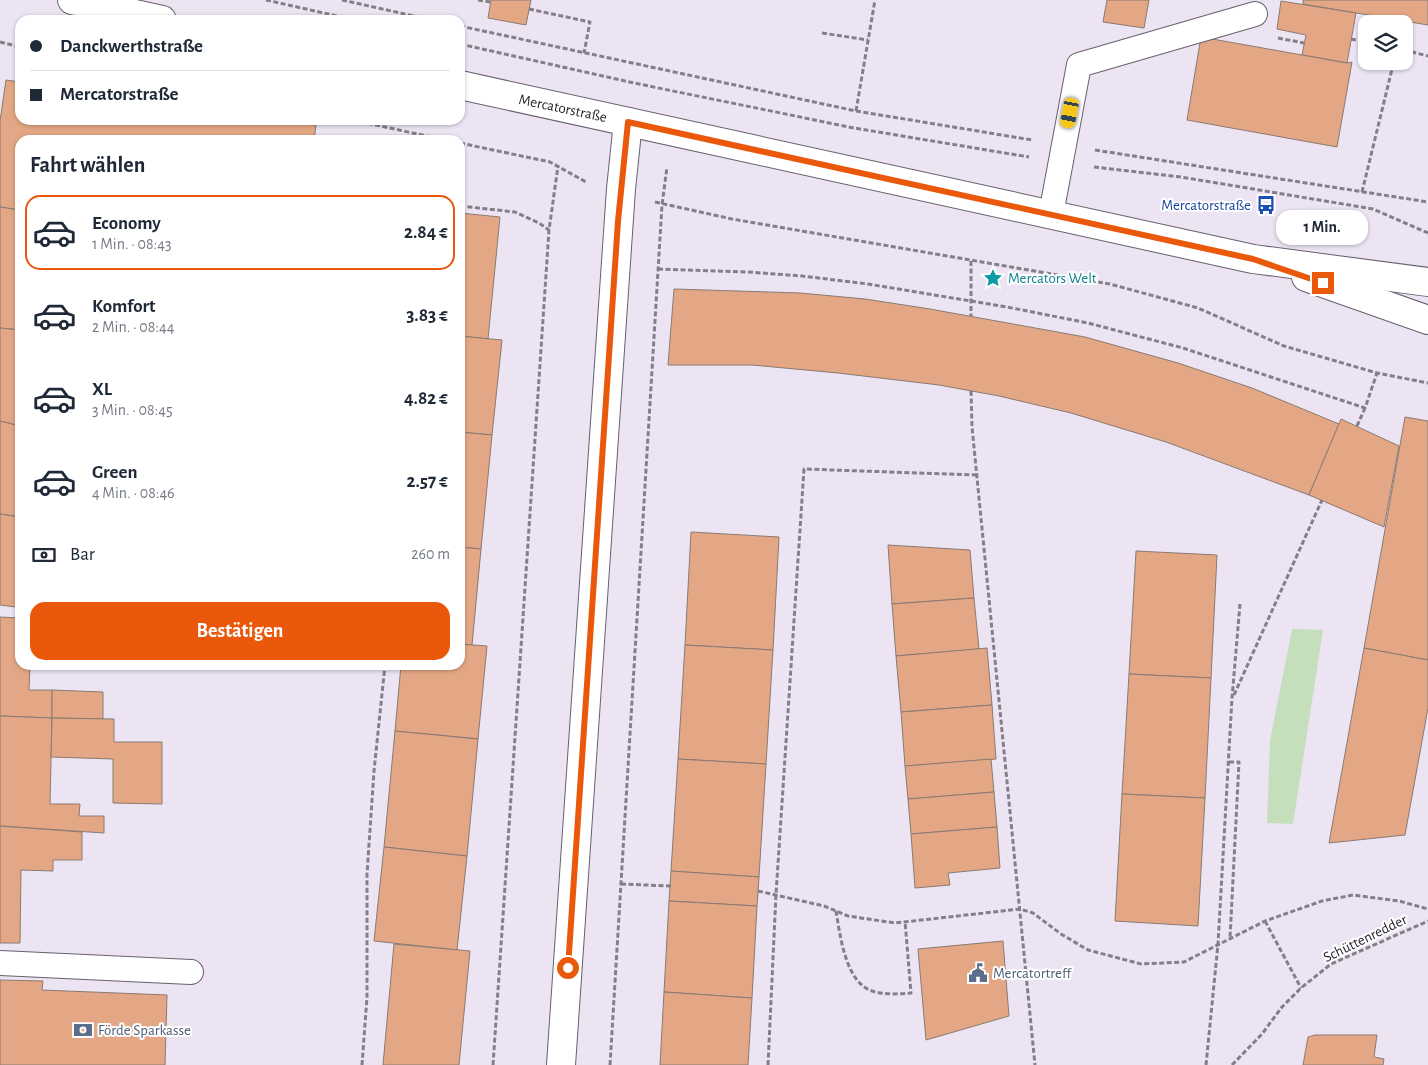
<!DOCTYPE html>
<html lang="de">
<meta charset="utf-8">
<style>
body{margin:0;font-family:"Alegreya Sans",sans-serif;background:#f2f2f3;color:#1f2937;height:100vh;display:flex;flex-direction:column;font-size:19px;white-space:nowrap}
*{box-sizing:border-box;margin:0}
p{font-size:16px;color:#747a83}
.icon{flex:none;width:28px;height:28px;fill:none;stroke:currentColor;stroke-width:2;stroke-linecap:round;stroke-linejoin:round}
.map{position:relative;flex:1;overflow:hidden}
.drawer{position:absolute;left:15px;top:135px;width:450px;height:535px;display:flex;flex-direction:column;background:#fff;border-radius:15px;box-shadow:0 1px 4px #0004}
.drawer>*{flex:none}
.top-card{position:absolute;left:15px;top:15px;width:450px;height:110px;border-radius:15px;box-shadow:0 1px 4px #0004;display:grid;align-content:center;height:110px;padding:0 15px;background:#fff}
.fabs{position:absolute;left:1358px;top:15px;display:grid;gap:10px}
.fabs a{display:grid;place-items:center;width:55px;height:55px;border-radius:10px;background:#fff;box-shadow:0 1px 4px #0004;font-size:25px}
.end{position:absolute;width:22px;height:22px;margin:-11px;border:6px solid #ea580c;background:#fff;box-shadow:0 0 0 2px #fff}
.from{border-radius:50%}
.bubble{position:absolute;height:35px;border-radius:15px;background:#fff;box-shadow:0 1px 4px #0004;font-size:16px;font-weight:700;line-height:35px;text-align:center}
.car{position:absolute;width:15px;height:30px;margin:-15px -8px;border-radius:6px;box-shadow:0 0 4px 1px #0007;background:linear-gradient(#f5c518 24%,#345 0 40%,#f5c518 0 76%,#345 0 86%,#f5c518 0)}
.top-card b{display:flex;align-items:center;gap:18px;height:48px;font-size:19px}
.top-card b+b{border-top:1px solid #e0e1e3}
.top-card i{width:12px;height:12px;background:#1f2937}
ul{padding:0;list-style:none}
li{display:flex;align-items:center;gap:15px;height:75px;margin:0 10px 8px;padding:0 5px;border:2px solid transparent;border-radius:15px}
li div{flex:1}
li b{display:block;font-size:19px}
li em{font-style:normal;font-weight:700}
li.active{border-color:#ea580c}
li>.icon{width:45px;height:45px;stroke-width:1.5}
h2{padding:0 15px;font-size:22px;line-height:60px}
.pay{display:flex;align-items:center;gap:12px;height:55px;padding:0 15px;font-size:19px}
.pay p{margin-inline-start:auto}
.cta{display:flex;gap:10px;margin-top:auto;padding:10px 15px}
.cta a{flex:1;height:58px;border-radius:15px;background:#ea580c;color:#fff;font-size:20px;font-weight:700;line-height:58px;text-align:center}
.map>svg:first-child{display:block}
</style>
<div class="map">
<svg width="1428" height="1065" viewBox="0 0 1428 1065">
<rect width="100%" height="100%" fill="#ece4f3"/>
<!-- green -->
<path fill="#c5debb" d="M1292,629L1323,630L1293,824L1267,823L1270,741Z"/>
<!-- building -->
<g fill="#e4a785" stroke="#897a72">
<path d="M491,0H531L526,25L488,18Z"/>
<path d="M1107,0H1149L1144,28L1103,22Z"/>
<path d="M1303,0H1428V25L1303,4Z"/>
<path d="M1281,1L1356,13L1347,63L1302,55L1306,35L1277,29Z"/>
<path d="M1201,37L1347,63L1352,62L1337,147L1187,120Z"/>
<path d="M6,80L20,82V120H280L316,125L314,140H20V210L0,207V121Z"/>
<path d="M0,207L20,210V330L0,328Z"/>
<path d="M460,213L500,217L488,339L460,336Z"/>
<path d="M674,289L800,293L865,299L930,309L1085,337L1178,363L1252,388L1339,424L1309,495L1166,442L1071,413L999,396L939,385L838,373L752,365H668Z"/>
<path d="M0,328L20,330V426L0,421Z"/>
<path d="M460,336L502,340L492,435L460,432Z"/>
<path d="M1405,417L1428,421V660L1364,648Z"/>
<path d="M1341,419L1399,446L1384,527L1309,495Z"/>
<path d="M0,421L20,426V517L0,514Z"/>
<path d="M460,432L492,435L481,549L460,547Z"/>
<path d="M0,514L20,517L19,544L20,545V574L16,607L0,605Z"/>
<path d="M691,532L779,537L773,650L685,645Z"/>
<path d="M888,545L970,550L974,598L892,604Z"/>
<path d="M460,547L481,549L472,645L460,644Z"/>
<path d="M1136,551L1217,555L1211,678L1129,674Z"/>
<path d="M974,598L979,649L896,656L892,604Z"/>
<path d="M0,617L20,618V665H30L29,690H52V718L0,716Z"/>
<path d="M460,644L487,646L478,739L395,731L401,665H460Z"/>
<path d="M685,645L773,650L766,764L678,759Z"/>
<path d="M987,648L992,705L901,712L896,656Z"/>
<path d="M1364,648L1428,660V708L1405,835L1329,843Z"/>
<path d="M1129,674L1211,678L1205,798L1122,794Z"/>
<path d="M52,690L103,692V719L52,718Z"/>
<path d="M992,705L996,759L905,766L901,712Z"/>
<path d="M0,716L52,718L50,804H80L79,816H104V833L0,826Z"/>
<path d="M52,718L114,719V742H162V804L113,803V759L51,757Z"/>
<path d="M395,731L478,739L467,856L384,847Z"/>
<path d="M678,759L766,764L759,877L671,871Z"/>
<path d="M991,759L994,792L908,799L905,766Z"/>
<path d="M994,792L997,827L911,834L908,799Z"/>
<path d="M1122,794L1205,798L1198,926L1115,921Z"/>
<path d="M0,826L82,832V860H53V871L21,870L20,943H0Z"/>
<path d="M997,827L1000,868L948,873L950,885L915,888L911,834Z"/>
<path d="M384,847L467,856L457,950L374,941Z"/>
<path d="M671,871L759,877L757,906L669,901Z"/>
<path d="M669,901L757,906L752,998L664,992Z"/>
<path d="M1003,941L1009,1016L926,1040L918,949Z"/>
<path d="M394,944L470,951L459,1065H383Z"/>
<path d="M0,980L43,981L42,990L167,995L165,1065H0Z"/>
<path d="M664,992L752,998L748,1065H660Z"/>
<path d="M1315,1035H1377L1374,1057L1384,1059L1383,1065H1303L1308,1037Z"/>
</g>
<g fill="none" stroke-linecap="round" stroke-linejoin="round">
<!-- service casing -->
<g stroke="#67606d" stroke-width="26">
<g id="service">
<path d="M1051,214L1079,65L1255,14"/>
<path d="M0,963L191,972"/>
</g>
</g>
<!-- minor casing -->
<g stroke="#67606d" stroke-width="30">
<path id="minor" d="M561,1065L621,189L628,122"/>
</g>
<!-- secondary casing -->
<g stroke="#67606d" stroke-width="30">
<g id="secondary">
<path d="M72,0L162,20"/>
<path d="M460,85L1253,259L1428,282"/>
<path d="M1306,277L1428,320"/>
</g>
</g>
<!-- path -->
<g stroke="#847e89" stroke-width="3" stroke-dasharray="5 2.5" stroke-linecap="butt">
<path d="M266,0L355,20"/>
<path d="M342,0L432,20"/>
<path d="M478,0L491,2"/>
<path d="M529,9L590,22L584,53"/>
<path d="M460,26L856,111L1032,140"/>
<path d="M822,33L868,40"/>
<path d="M1278,38L1304,43"/>
<path d="M1351,39L1366,42"/>
<path d="M0,42L20,47"/>
<path d="M460,44L634,83L854,128L1029,157"/>
<path d="M1404,50L1428,56"/>
<path d="M856,111L875,0"/>
<path d="M353,120L445,140"/>
<path d="M460,143L550,162L586,182"/>
<path d="M1095,150L1428,202"/>
<path d="M1094,167L1181,177L1373,209L1428,233"/>
<path d="M1362,192L1394,61"/>
<path d="M655,202L732,219L1110,284L1198,308L1284,346L1377,373L1428,383"/>
<path d="M460,206L515,212L539,223L549,230"/>
<path d="M971,261V316"/>
<path d="M658,269L748,272L802,276L868,284L1007,307L1088,323L1183,348L1365,408L1377,373"/>
<path d="M971,391L972,427L1035,1065"/>
<path d="M1357,426L1365,408"/>
<path d="M1234,695L1322,500"/>
<path d="M1229,762H1239L1230,938"/>
<path d="M621,884L671,886"/>
<path d="M758,891L824,906L848,916L895,923L1020,909L1033,913L1061,934L1088,950L1141,964L1184,962L1265,921L1322,901L1353,895L1399,901L1428,909"/>
<path d="M836,911C840,934 845,982 872,991C884,995 898,994 911,993L905,921"/>
<path d="M1265,921L1301,988"/>
<path d="M362,1065L367,997V874L374,771L385,665"/>
<path d="M493,1065L549,230L558,166"/>
<path d="M610,1065L662,205L667,167"/>
<path d="M768,1065L776,894L804,469L977,475"/>
<path d="M1206,1065L1218,944L1232,698L1240,604"/>
<path d="M1232,1065L1262,1034L1282,1007L1301,988L1331,964L1428,921"/>
</g>
<!-- service -->
<use href="#service" stroke="#fff" stroke-width="24"/>
<!-- minor -->
<use href="#minor" stroke="#fff" stroke-width="28"/>
<!-- secondary -->
<use href="#secondary" stroke="#fff" stroke-width="28"/>
</g>
<g fill="none" stroke-linecap="round" stroke-linejoin="round">
<!-- route -->
<path stroke="#ea580c" stroke-width="6" d="M568,968L618,221L628,122L1253,259L1323,283"/>
</g>
<!-- icons -->
<defs>
<g id="bus-bare" transform="scale(1.5)"><path d="M-5-6H5V4H4V6H2V4H-2V6H-4V4H-5ZM-3.5-4V0h7V-4ZM-3.5 1.2v1.5H-2V1.2ZM2 1.2v1.5H3.5V1.2Z" fill="#1a4fb4" stroke="#fff" stroke-width="2.5" paint-order="stroke"/></g>
<g id="sight-bare" transform="scale(1.5)"><path d="M0-6L1.8-2.2L6-1.7L2.9 1.2L3.7 5.4L0 3.3L-3.7 5.4L-2.9 1.2L-6-1.7L-1.8-2.2Z" fill="#0f9aa8" stroke="#fff" stroke-width="2.5" paint-order="stroke"/></g>
<g id="civic-bare" transform="scale(1.5)"><path d="M-.6-6.5H3V-4.5H.6V-3L4-1V1h2V6H-6V1h2V-1L-.6-3ZM-1.2 2.5V6h2.4V2.5Z" fill="#5c6f8a" stroke="#fff" stroke-width="2.5" paint-order="stroke"/></g>
<g id="bank-bare" transform="scale(1.5)"><path d="M-6-4H6V4H-6ZM0-2.3a2.3 2.3 0 1 0 0 4.6a2.3 2.3 0 1 0 0-4.6Z" fill="#5c6f8a" stroke="#fff" stroke-width="2.5" paint-order="stroke"/></g>
</defs>
<g fill-rule="evenodd">
<use href="#bus-bare" x="1266" y="205"/>
<use href="#sight-bare" x="993" y="278"/>
<use href="#civic-bare" x="978" y="973"/>
<use href="#bank-bare" x="83" y="1030"/>
</g>
<g text-anchor="middle" stroke-width="4" stroke-linejoin="round" paint-order="stroke">
<!-- street labels -->
<g font-size="15" fill="#221f25" stroke="#fff">
<text transform="translate(563 108) rotate(12)" y="5">Mercatorstraße</text>
<text transform="translate(1365 938) rotate(-26)" y="5">Schüttenredder</text>
</g>
<!-- transit labels -->
<g font-size="15" fill="#164399" stroke="#fff" text-anchor="end">
<text x="1251" y="210">Mercatorstraße</text>
</g>
<!-- culture labels -->
<g font-size="15" fill="#0d838f" stroke="#fff" text-anchor="start">
<text x="1008" y="283">Mercators Welt</text>
</g>
<!-- service labels -->
<g font-size="15" fill="#4e5e75" stroke="#fff" text-anchor="start">
<text x="993" y="978">Mercatortreff</text>
<text x="98" y="1035">Förde Sparkasse</text>
</g>
</g>
</svg>
<div class="fabs">
<a><svg class="icon" aria-label="layers" viewBox="0 0 24 24"><path d="M12 4l9 5-9 5-9-5zM3 14l9 5 9-5"/></svg></a>
</div>
<i class="end from" style="left:568px;top:968px"></i>
<i class="end" style="left:1323px;top:283px"></i>
<div class="bubble" style="left:1276px;top:210px;width:92px">1 Min.</div>
<i class="car" style="left:1070px;top:113px;rotate:191deg"></i>
<div class="top-card">
<b><i class="from"></i>Danckwerthstraße</b>
<b><i></i>Mercatorstraße</b>
</div>
<section class="drawer">
<h2>Fahrt wählen</h2>
<ul>
<li class="active"><svg class="icon" aria-label="car" viewBox="0 0 24 24"><path d="M5 17H2v-5l4-1 3-4h7l3 4 3 1v5h-3M9 17h6M6 11h13"/><circle cx="7" cy="17" r="2"/><circle cx="17" cy="17" r="2"/></svg><div><b>Economy</b><p>1 Min. · 08:43</p></div><em>2.84 €</em></li>
<li><svg class="icon" aria-label="car" viewBox="0 0 24 24"><path d="M5 17H2v-5l4-1 3-4h7l3 4 3 1v5h-3M9 17h6M6 11h13"/><circle cx="7" cy="17" r="2"/><circle cx="17" cy="17" r="2"/></svg><div><b>Komfort</b><p>2 Min. · 08:44</p></div><em>3.83 €</em></li>
<li><svg class="icon" aria-label="car" viewBox="0 0 24 24"><path d="M5 17H2v-5l4-1 3-4h7l3 4 3 1v5h-3M9 17h6M6 11h13"/><circle cx="7" cy="17" r="2"/><circle cx="17" cy="17" r="2"/></svg><div><b>XL</b><p>3 Min. · 08:45</p></div><em>4.82 €</em></li>
<li><svg class="icon" aria-label="car" viewBox="0 0 24 24"><path d="M5 17H2v-5l4-1 3-4h7l3 4 3 1v5h-3M9 17h6M6 11h13"/><circle cx="7" cy="17" r="2"/><circle cx="17" cy="17" r="2"/></svg><div><b>Green</b><p>4 Min. · 08:46</p></div><em>2.57 €</em></li>
</ul>
<div class="pay"><svg class="icon" aria-label="cash" viewBox="0 0 24 24"><path d="M3 7h18v10H3z"/><circle cx="12" cy="12" r="2"/></svg>Bar<p>260 m</p></div>
<div class="cta"><a>Bestätigen</a></div>
</section>
</div>
